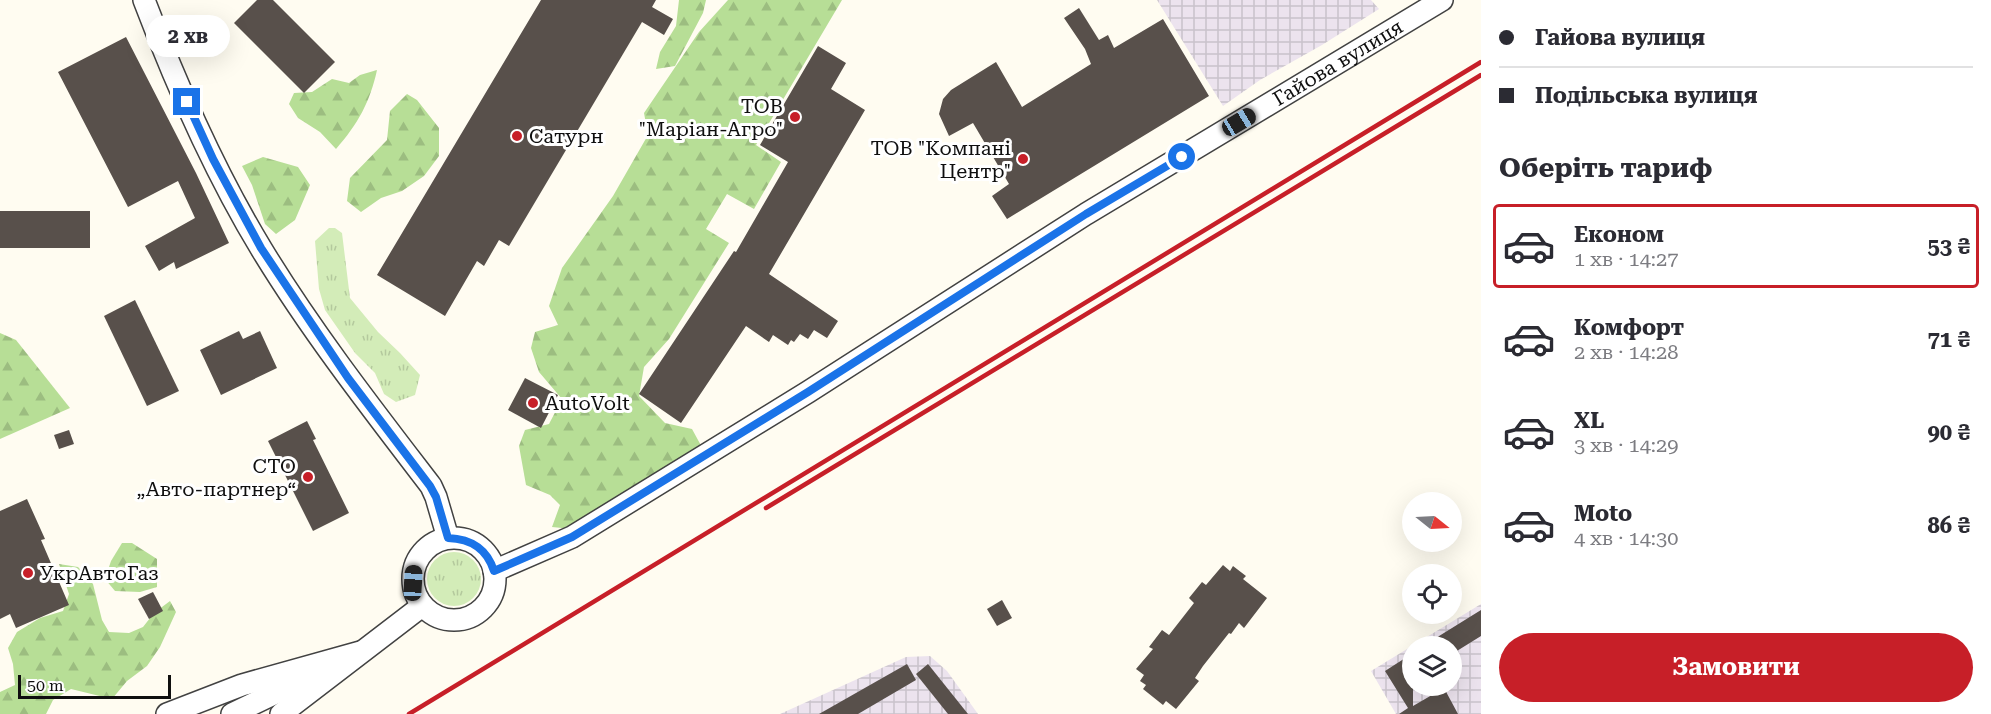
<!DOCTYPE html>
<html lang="uk">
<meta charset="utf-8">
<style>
body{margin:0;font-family:"Roboto Serif",serif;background:#f2f2f3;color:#2b2b33;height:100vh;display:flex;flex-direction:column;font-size:22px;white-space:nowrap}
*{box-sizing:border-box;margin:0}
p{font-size:20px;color:#7c7c81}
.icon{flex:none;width:33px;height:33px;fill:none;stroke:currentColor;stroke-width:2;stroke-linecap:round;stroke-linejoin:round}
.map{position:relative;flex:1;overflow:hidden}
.side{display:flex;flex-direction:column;background:#fff;width:510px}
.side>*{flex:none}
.banner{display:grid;align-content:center;height:132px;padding:0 18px;background:#fff}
.needle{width:39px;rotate:108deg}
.tools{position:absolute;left:1402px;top:492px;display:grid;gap:12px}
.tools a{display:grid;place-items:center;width:60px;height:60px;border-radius:50%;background:#fff;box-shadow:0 6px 24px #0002;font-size:30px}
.scale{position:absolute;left:18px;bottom:15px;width:153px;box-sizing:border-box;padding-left:6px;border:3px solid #0f0f0f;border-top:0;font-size:16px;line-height:21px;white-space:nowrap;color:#0f0f0f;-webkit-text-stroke:4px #fff;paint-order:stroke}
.end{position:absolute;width:27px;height:27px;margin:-14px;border:8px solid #1a73e8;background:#fff;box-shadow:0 0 0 3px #fff}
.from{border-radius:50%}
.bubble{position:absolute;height:42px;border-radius:21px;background:#fff;box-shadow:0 6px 24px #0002;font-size:20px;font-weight:700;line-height:42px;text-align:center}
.car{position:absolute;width:18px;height:36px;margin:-18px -9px;border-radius:8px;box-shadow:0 0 4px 2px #0007;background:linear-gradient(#222 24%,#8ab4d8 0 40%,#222 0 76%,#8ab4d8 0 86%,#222 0)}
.banner b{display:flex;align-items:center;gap:21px;height:57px;font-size:22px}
.banner b+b{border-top:2px solid #e1e1e2}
.banner i{width:15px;height:15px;background:#2b2b33}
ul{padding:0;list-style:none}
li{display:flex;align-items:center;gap:18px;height:84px;margin:0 12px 9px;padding:0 6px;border:3px solid transparent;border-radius:6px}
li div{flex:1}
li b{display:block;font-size:22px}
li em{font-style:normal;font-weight:700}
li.on{border-color:#c71f28}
li>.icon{width:54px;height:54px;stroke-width:1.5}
h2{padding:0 18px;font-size:27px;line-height:72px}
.button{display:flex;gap:12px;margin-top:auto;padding:12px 18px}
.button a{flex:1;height:69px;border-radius:36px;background:#c71f28;color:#fff;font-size:24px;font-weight:700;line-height:69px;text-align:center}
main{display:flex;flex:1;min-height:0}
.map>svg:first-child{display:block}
</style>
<main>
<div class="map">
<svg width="1481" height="714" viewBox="0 0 1481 714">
<defs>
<pattern id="industrial-grid" width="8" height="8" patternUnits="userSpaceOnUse" patternTransform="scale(1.5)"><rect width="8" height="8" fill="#ece3ee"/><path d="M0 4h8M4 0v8" fill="none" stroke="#c9c2cb"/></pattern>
<pattern id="grass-tufts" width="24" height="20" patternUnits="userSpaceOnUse" patternTransform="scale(1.5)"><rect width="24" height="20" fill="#d3ecb8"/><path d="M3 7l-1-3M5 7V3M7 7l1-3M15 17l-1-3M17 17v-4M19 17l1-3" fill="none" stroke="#b4c99d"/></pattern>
<pattern id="forest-firs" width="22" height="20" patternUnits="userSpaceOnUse" patternTransform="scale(1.5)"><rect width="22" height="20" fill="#b7de96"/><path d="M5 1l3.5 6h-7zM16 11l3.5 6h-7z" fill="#9cbd80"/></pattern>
</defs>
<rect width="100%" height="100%" fill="#fffcf1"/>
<!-- industrial -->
<g fill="url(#industrial-grid)" fill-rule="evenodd">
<path d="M1157,0H1371L1379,9L1322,45L1260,80L1223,106Z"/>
<path d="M1481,604V714H1396L1371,671ZM1413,646H1452V686H1413Z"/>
<path d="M930,656L947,671L978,714H780L906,657Z"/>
</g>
<!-- grass -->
<g fill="url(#grass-tufts)">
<path d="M329,228H335L342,233L350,298L378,332L400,353L420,375L415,395L396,402L384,394L375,373L355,353L325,310L319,289L315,241Z"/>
<circle cx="454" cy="579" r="27"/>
</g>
<!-- forest -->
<g fill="url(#forest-firs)">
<path d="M679,0H706L703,13L675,66L656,69L660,52L676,26Z"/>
<path d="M728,0H842L756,145L781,162L754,209L727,194L706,229L729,243L669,339L644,367L639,396L665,423L692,429L704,451L572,529L552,527L560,505L550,495L526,485L519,446L525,430L549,424L562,399L539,372L531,348L535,332L558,325L549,306L562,268L613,196L648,135L644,113L699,32Z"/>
<path d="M377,70C370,102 358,124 336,149L320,132L298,118L289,104L294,93L312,92L332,79L349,83L360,75Z"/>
<path d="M407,94L417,100L439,128V156L424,176L402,191L381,198L361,212L347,201L350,178L387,140L390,111Z"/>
<path d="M263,157L298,167L310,185L295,220L276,234L265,224L252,185L242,166Z"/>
<path d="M0,333L16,340L70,408L0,439Z"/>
<path d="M122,543H132L157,559V587L140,592L115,591L105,579L111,561Z"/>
<path d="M59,564L78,567L93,584L102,620L109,632L129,633L143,627L154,613L170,601L176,612L160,647L147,666L127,681L112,699L71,689L53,700L46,714H0V692L15,685L13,664L8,648L17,632L40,618L63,611L69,594Z"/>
</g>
<!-- building -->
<g fill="#58504b">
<path d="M257,0H273L335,62L304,93L234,23Z"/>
<path d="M541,0H656L652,7L673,19L664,35L642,22L509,246L499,240L484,266L477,261L445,316L377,275Z"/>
<path d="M1079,8L1099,40L1108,35L1114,48L1163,19L1209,96L1007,219L992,196L1009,184L973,123L949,136L939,114L943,99L951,90L996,62L1022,107L1091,64L1085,49L1064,18Z"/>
<path d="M126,37L196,173L229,243L176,269L174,262L159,271L145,246L195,218L178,181L128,207L58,72Z"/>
<path d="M818,46L846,63L831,89L865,110L769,274L838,321L827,338L814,330L808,339L800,334L794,342L791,340L788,345L773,335L769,342L746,326L681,423L639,394L734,251L736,252L788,162L760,145Z"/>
<rect x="0" y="211" width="90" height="37"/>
<path d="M135,300L179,391L147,406L104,316Z"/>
<path d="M239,331L243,339L260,331L277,368L221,395L200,350Z"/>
<path d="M525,378L558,395L541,428L508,410Z"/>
<path d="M307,421L316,439L313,440L349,513L313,531L268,441Z"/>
<path d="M69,430L74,444L59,449L54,435Z"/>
<path d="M27,499L45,539L41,540L69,605L16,628L10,614L0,619V511Z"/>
<path d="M1223,565L1230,571L1233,566L1246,576L1243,579L1267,598L1244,628L1239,623L1231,634L1229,633L1203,666L1195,678L1199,681L1176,709L1166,701L1163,705L1143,689L1146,685L1140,681L1144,675L1136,669L1153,649L1149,647L1162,630L1169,635L1194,603L1189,598L1202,582L1206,585Z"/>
<path d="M153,592L163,611L149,619L138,599Z"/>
<path d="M1002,600L1012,618L997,626L987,609Z"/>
<path d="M1481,610V636L1452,654V646H1423Z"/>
<path d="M1413,653V706L1444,688L1458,714H1399L1408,708L1385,671Z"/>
<path d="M907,664L916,680L858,714H819Z"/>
<path d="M928,664L968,714H948L916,674Z"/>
</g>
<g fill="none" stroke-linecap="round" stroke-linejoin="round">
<!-- minor casing -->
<g stroke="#424242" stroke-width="24">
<g id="minor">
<path d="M144,0C176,84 215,173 262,250C312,332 372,409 431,486L436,497L448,538"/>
<circle cx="454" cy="579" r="41"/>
<path id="s1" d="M494,571L572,537L808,392L1086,214L1442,0"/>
<path d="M167,714L242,685L360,652"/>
<path d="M232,714L311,676"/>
<path d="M281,714L422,606"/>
</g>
</g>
<!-- minor -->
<use href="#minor" stroke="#fff" stroke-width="21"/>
<!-- rail -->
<g stroke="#c71f28" stroke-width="4.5">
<path d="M766,508L1481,75"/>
<path d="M409,714L1481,62"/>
</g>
</g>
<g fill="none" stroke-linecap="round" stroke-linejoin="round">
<!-- route -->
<path stroke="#1a73e8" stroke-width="8" d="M187,102L213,159L261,248L348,378L430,486L436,497L448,538C472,539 487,549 494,571L572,537L808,392L1086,214L1182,157"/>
</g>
<!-- markers -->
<g fill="#c71f28" stroke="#fff" stroke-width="2">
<circle cx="795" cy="117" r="6"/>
<circle cx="517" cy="136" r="6"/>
<circle cx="1023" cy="159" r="6"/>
<circle cx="533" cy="403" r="6"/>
<circle cx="308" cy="477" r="6"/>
<circle cx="28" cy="573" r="6"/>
</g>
<g text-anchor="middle" stroke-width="6" stroke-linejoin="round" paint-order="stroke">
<!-- street labels -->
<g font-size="20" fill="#0f0f0f" stroke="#fff">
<text dy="7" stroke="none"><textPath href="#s1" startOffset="986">Гайова вулиця</textPath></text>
</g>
<!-- poi labels -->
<g font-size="20" fill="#0f0f0f" stroke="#fff" text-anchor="end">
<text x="783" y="113">ТОВ<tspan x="783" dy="23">"Маріан-Агро"</tspan></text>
<text x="529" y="143" text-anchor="start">Сатурн</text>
<text x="1011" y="155">ТОВ "Компані<tspan x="1011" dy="23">Центр"</tspan></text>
<text x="545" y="410" text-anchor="start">AutoVolt</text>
<text x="296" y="473">СТО<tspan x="296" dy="23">„Авто-партнер“</tspan></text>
<text x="40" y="580" text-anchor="start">УкрАвтоГаз</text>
</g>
</g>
</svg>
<div class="tools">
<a><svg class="needle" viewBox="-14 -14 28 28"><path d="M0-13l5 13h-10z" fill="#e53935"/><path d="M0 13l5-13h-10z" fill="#7c7c81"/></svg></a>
<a><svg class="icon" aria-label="locate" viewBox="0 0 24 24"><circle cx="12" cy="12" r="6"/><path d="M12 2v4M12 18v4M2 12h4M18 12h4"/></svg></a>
<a><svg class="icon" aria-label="layers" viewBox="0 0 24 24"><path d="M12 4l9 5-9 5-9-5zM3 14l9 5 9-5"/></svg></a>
</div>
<div class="scale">50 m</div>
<i class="end from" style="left:1182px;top:157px"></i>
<i class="end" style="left:187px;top:102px"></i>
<div class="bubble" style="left:146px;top:15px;width:84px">2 хв</div>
<i class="car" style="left:1239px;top:122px;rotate:59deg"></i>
<i class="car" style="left:413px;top:583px;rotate:3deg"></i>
</div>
<section class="side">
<div class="banner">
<b><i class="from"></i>Гайова вулиця</b>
<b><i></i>Подільська вулиця</b>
</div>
<h2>Оберіть тариф</h2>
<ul>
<li class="on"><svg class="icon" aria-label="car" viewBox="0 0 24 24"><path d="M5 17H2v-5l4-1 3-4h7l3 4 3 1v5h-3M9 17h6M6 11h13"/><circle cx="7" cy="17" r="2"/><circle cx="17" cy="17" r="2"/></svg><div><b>Економ</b><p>1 хв · 14:27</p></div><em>53 ₴</em></li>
<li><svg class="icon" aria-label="car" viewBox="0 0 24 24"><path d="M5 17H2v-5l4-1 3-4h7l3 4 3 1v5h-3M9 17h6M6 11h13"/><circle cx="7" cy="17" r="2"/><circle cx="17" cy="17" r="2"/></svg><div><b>Комфорт</b><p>2 хв · 14:28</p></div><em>71 ₴</em></li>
<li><svg class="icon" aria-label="car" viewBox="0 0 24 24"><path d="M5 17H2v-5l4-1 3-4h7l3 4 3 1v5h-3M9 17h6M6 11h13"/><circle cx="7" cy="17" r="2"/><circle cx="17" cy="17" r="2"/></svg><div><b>XL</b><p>3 хв · 14:29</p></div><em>90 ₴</em></li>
<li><svg class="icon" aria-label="car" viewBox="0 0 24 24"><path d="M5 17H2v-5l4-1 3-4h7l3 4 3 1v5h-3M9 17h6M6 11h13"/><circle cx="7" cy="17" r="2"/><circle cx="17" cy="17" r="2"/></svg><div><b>Moto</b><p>4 хв · 14:30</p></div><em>86 ₴</em></li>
</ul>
<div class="button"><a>Замовити</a></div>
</section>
</main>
